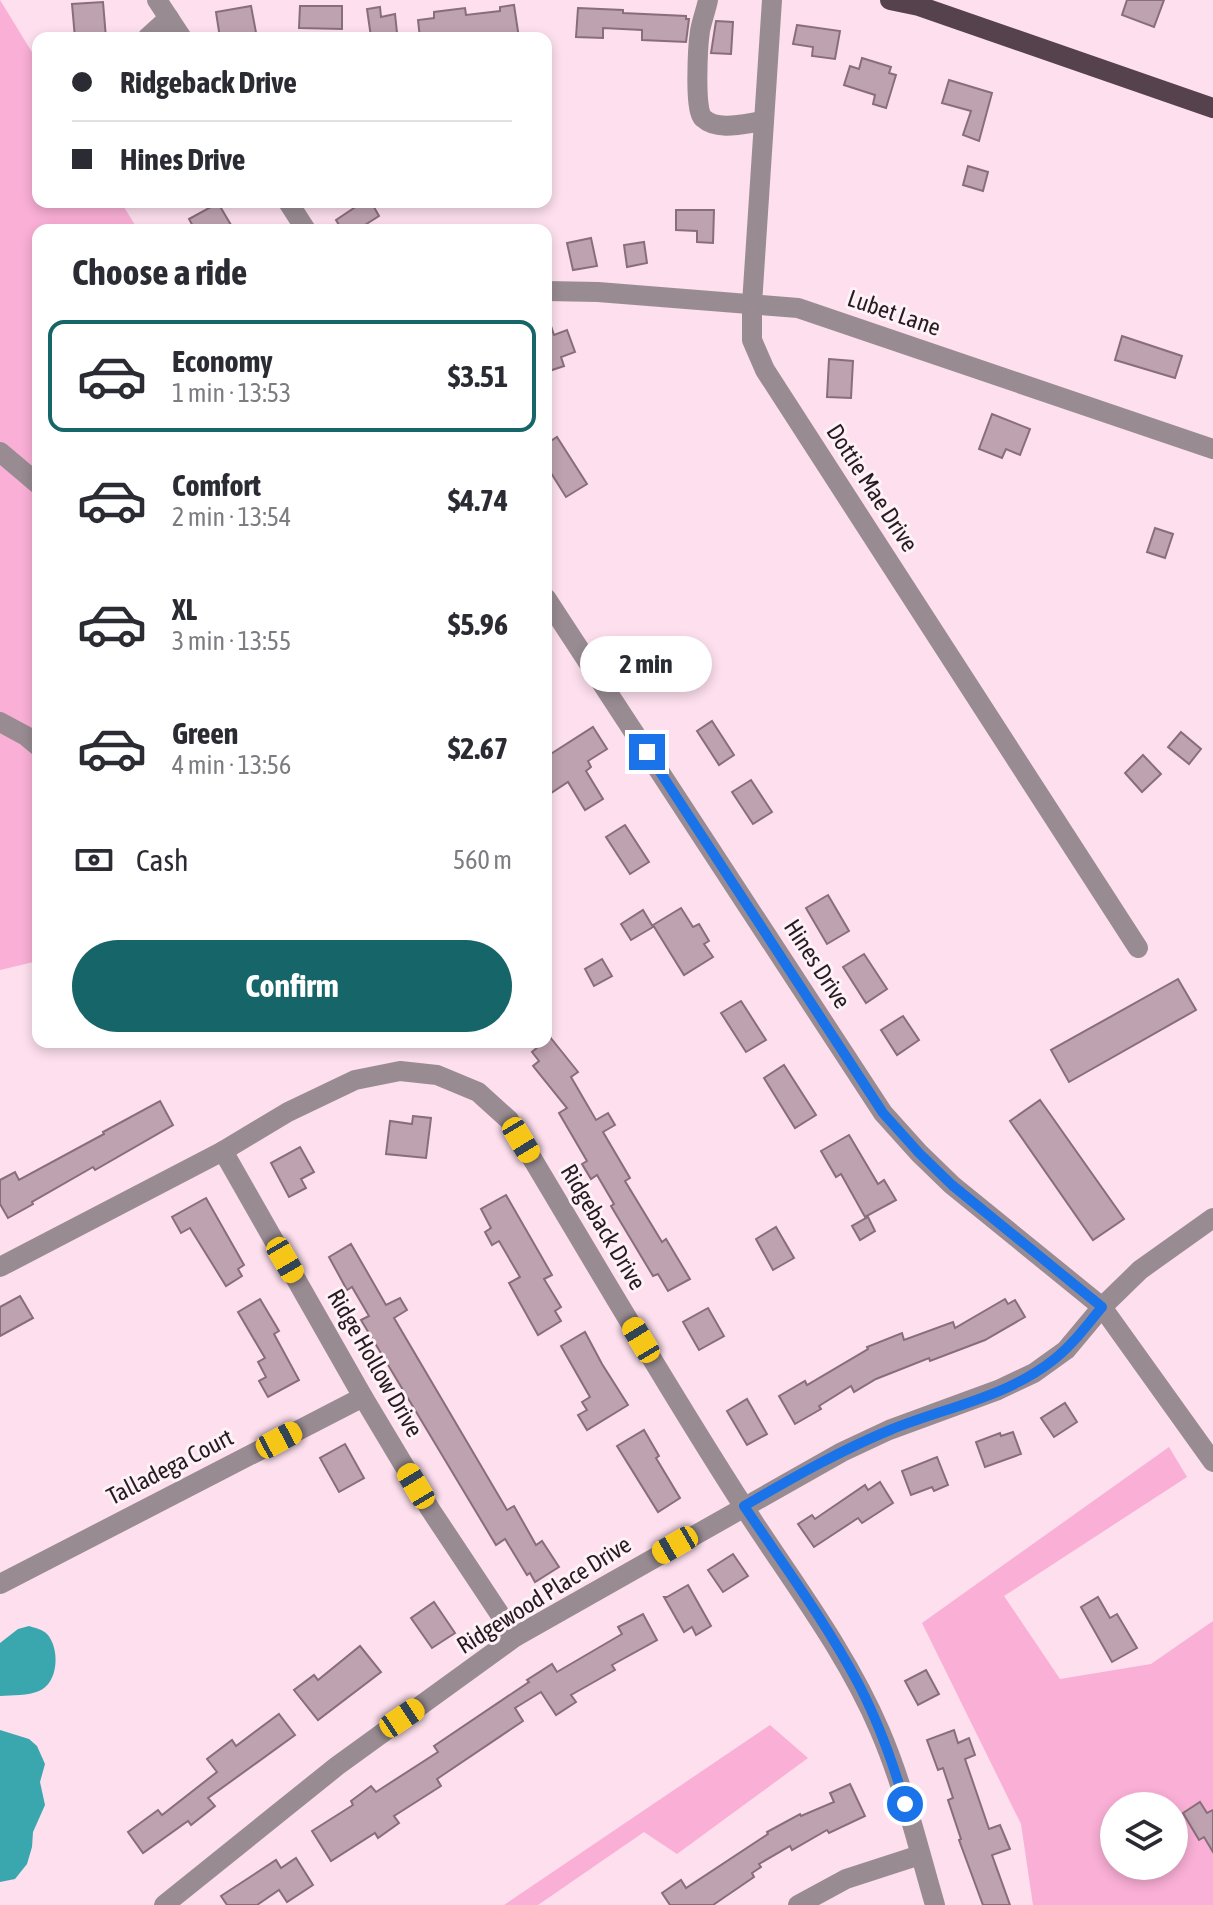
<!DOCTYPE html>
<meta charset="utf-8">
<style>
body{margin:0;font-family:"Asap Condensed",sans-serif;background:#f7f7f7;color:#2b2b33;height:100vh;display:flex;flex-direction:column;font-size:30px;white-space:nowrap}
*{box-sizing:border-box;margin:0}
p{font-size:26px;color:#7c7c81}
.icon{flex:none;width:44px;height:44px;fill:none;stroke:currentColor;stroke-width:2;stroke-linecap:round;stroke-linejoin:round}
.map{position:relative;flex:1;overflow:hidden}
.panel{position:absolute;left:32px;top:224px;width:520px;height:824px;display:flex;flex-direction:column;background:#fff;border-radius:16px;box-shadow:0 4px 12px #0003}
.panel>*{flex:none}
.top-card{position:absolute;left:32px;top:32px;width:520px;height:176px;border-radius:16px;box-shadow:0 4px 12px #0003;display:grid;align-content:center;height:176px;padding:0 40px;background:#fff}
.fabs{position:absolute;left:1100px;top:1792px;display:grid;gap:16px}
.fabs a{display:grid;place-items:center;width:88px;height:88px;border-radius:50%;background:#fff;box-shadow:0 4px 12px #0003;font-size:40px}
.end{position:absolute;width:36px;height:36px;margin:-18px;border:10px solid #1a73e8;background:#fff;box-shadow:0 0 0 4px #fff}
.from{border-radius:50%}
.bubble{position:absolute;height:56px;border-radius:28px;background:#fff;box-shadow:0 4px 12px #0003;font-size:26px;font-weight:700;line-height:56px;text-align:center}
.car{position:absolute;width:24px;height:48px;margin:-24px -12px;border-radius:10px;box-shadow:0 0 6px 2px #0007;background:linear-gradient(#f5c518 24%,#345 0 40%,#f5c518 0 76%,#345 0 86%,#f5c518 0)}
.top-card b{display:flex;align-items:center;gap:28px;height:76px;font-size:30px}
.top-card b+b{border-top:2px solid #e1e1e2}
.top-card i{width:20px;height:20px;background:#2b2b33}
ul{padding:0;list-style:none}
li{display:flex;align-items:center;gap:24px;height:112px;margin:0 16px 12px;padding:0 24px;border:4px solid transparent;border-radius:16px}
li div{flex:1}
li b{display:block;font-size:30px}
li em{font-style:normal;font-weight:700}
li.selected{border-color:#166569}
li>.icon{width:72px;height:72px;stroke-width:1.5}
h2{padding:0 40px;font-size:36px;line-height:96px}
.pay{display:flex;align-items:center;gap:20px;height:88px;padding:0 40px;font-size:30px}
.pay p{margin-inline-start:auto}
.button{display:flex;gap:16px;margin-top:auto;padding:16px 40px}
.button a{flex:1;height:92px;border-radius:48px;background:#166569;color:#fff;font-size:32px;font-weight:700;line-height:92px;text-align:center}
.map>svg:first-child{display:block}
</style>
<div class="map">
<svg width="1213" height="1905" viewBox="0 0 1213 1905">
<rect width="100%" height="100%" fill="#fddfed"/>
<!-- green -->
<g fill="#faafd6" fill-rule="evenodd">
<path d="M0,0L38,62V202H121L138,230H38V961L0,970Z"/>
<path d="M1169,1447L1187,1477L1004,1596L1060,1679L1151,1664L1213,1621V1905H1033L1021,1824L922,1623ZM1114,1806H1174V1866H1114Z"/>
<path d="M770,1725L808,1758L677,1854L644,1832L538,1905H504Z"/>
</g>
<!-- water -->
<g fill="#39a7ad">
<path d="M29,1626C35,1628 42,1629 47,1634C60,1648 59,1683 39,1691C28,1696 12,1695 0,1696V1643L18,1629Z"/>
<path d="M0,1730L29,1739L37,1746L45,1764L40,1782L45,1805L33,1832L32,1847L27,1864L15,1879L0,1882Z"/>
</g>
<!-- building -->
<g fill="#bea2af" stroke="#886e7b" stroke-width="2">
<path d="M1127,0H1164L1154,27L1122,15Z"/>
<path d="M103,2L106,38H75L72,4Z"/>
<path d="M514,5L519,38H486V35L460,38H420L418,20L434,18V12L465,8L466,15L500,11V7Z"/>
<path d="M251,6L257,38H220L216,12Z"/>
<path d="M300,6H342V29L299,28Z"/>
<path d="M380,7L381,17L395,14L397,33L371,37L367,9Z"/>
<path d="M578,8L623,10V13L686,16V19H689L686,42L642,40V30L603,28V38L576,37Z"/>
<path d="M716,21L733,22L731,54L711,53Z"/>
<path d="M797,25L840,31L835,59L812,56L813,47L793,44Z"/>
<path d="M862,58L891,67L889,73L896,75L886,108L873,104L875,95L844,85L850,66L859,69Z"/>
<path d="M949,80L992,93L979,141L963,135L971,111L942,103Z"/>
<path d="M968,166L988,172L983,191L963,185Z"/>
<path d="M363,202H371L379,216L357,230H342L336,220Z"/>
<path d="M218,203L234,230H195L189,219Z"/>
<path d="M676,210H714L713,243L697,242V231L676,230Z"/>
<path d="M591,238L597,266L573,270L567,243Z"/>
<path d="M644,242L647,263L627,267L624,245Z"/>
<path d="M549,320L554,335L567,330L575,352L561,357L564,366L546,372V321Z"/>
<path d="M1122,336L1182,356L1175,378L1115,360Z"/>
<path d="M829,359L853,361L851,398L827,397Z"/>
<path d="M992,414L1030,429L1020,455L1006,449L1002,458L979,449Z"/>
<path d="M557,437L587,484L566,497L546,465V444Z"/>
<path d="M1155,528L1173,534L1165,558L1147,552Z"/>
<path d="M712,721L734,755L719,765L697,731Z"/>
<path d="M593,727L607,749L588,761L591,767L586,771L603,799L585,810L568,782L551,793L546,785V757Z"/>
<path d="M1181,732L1201,749L1189,764L1168,747Z"/>
<path d="M1143,755L1161,774L1142,792L1125,773Z"/>
<path d="M751,780L772,812L753,824L732,792Z"/>
<path d="M625,825L649,862L630,874L606,837Z"/>
<path d="M828,895L849,931L827,944L806,908Z"/>
<path d="M681,908L693,927L699,924L709,941L704,944L713,957L684,975L653,925Z"/>
<path d="M643,910L653,927L631,940L621,924Z"/>
<path d="M864,954L887,989L866,1003L843,967Z"/>
<path d="M602,959L612,976L594,986L585,969Z"/>
<path d="M1178,979L1196,1010L1069,1082L1051,1050Z"/>
<path d="M741,1001L766,1040L746,1052L721,1013Z"/>
<path d="M903,1016L919,1040L897,1055L881,1030Z"/>
<path d="M550,1037L578,1072L571,1077L596,1120L608,1113L615,1125L603,1132L630,1178L625,1181L662,1242L666,1239L690,1279L668,1291L658,1274L653,1276L611,1206L614,1204L597,1175L591,1179L582,1164L587,1161L559,1113L567,1108L533,1066L539,1061L532,1052Z"/>
<path d="M784,1065L816,1115L795,1128L764,1078Z"/>
<path d="M1040,1100L1124,1219L1093,1240L1010,1121Z"/>
<path d="M160,1101L173,1125L95,1170L93,1167L32,1202L33,1204L8,1218L0,1204V1180L15,1172L19,1180L104,1134L103,1132Z"/>
<path d="M413,1116L431,1118L426,1158L386,1154L390,1121L412,1124Z"/>
<path d="M849,1135L878,1184L884,1180L896,1200L865,1217L841,1174L836,1177L821,1151Z"/>
<path d="M300,1147L314,1172L301,1179L306,1188L289,1197L271,1163Z"/>
<path d="M506,1195L552,1275L544,1279L561,1307L555,1311L561,1321L538,1335L509,1283L520,1277L499,1241L492,1245L485,1232L491,1228L481,1209Z"/>
<path d="M206,1198L244,1265L238,1269L242,1276L226,1286L190,1228L181,1233L172,1217Z"/>
<path d="M868,1217L875,1231L860,1240L852,1226Z"/>
<path d="M776,1227L794,1258L773,1270L756,1239Z"/>
<path d="M351,1244L386,1305L400,1298L407,1310L394,1318L507,1510L514,1506L536,1545L542,1541L559,1567L535,1582L530,1573L527,1575L505,1539L496,1545L361,1320L369,1316L352,1287L347,1290L329,1257Z"/>
<path d="M20,1296L33,1318L0,1336V1307Z"/>
<path d="M260,1299L279,1331L274,1334L299,1380L268,1397L259,1381L266,1377L258,1362L265,1358L238,1312Z"/>
<path d="M1005,1299L1008,1304L1015,1300L1025,1317L985,1340L930,1361L929,1358L876,1379L854,1392L851,1386L819,1406L821,1409L795,1424L779,1396L805,1381L807,1385L868,1349L867,1347L902,1333L904,1340L953,1322L955,1328Z"/>
<path d="M708,1308L724,1336L699,1350L683,1322Z"/>
<path d="M585,1332L602,1364L628,1405L587,1430L578,1415L587,1410L582,1402L590,1397L561,1346Z"/>
<path d="M747,1399L767,1434L747,1445L727,1411Z"/>
<path d="M1065,1403L1077,1422L1054,1437L1041,1418Z"/>
<path d="M644,1430L659,1456L656,1458L680,1498L658,1512L617,1446Z"/>
<path d="M1013,1432L1021,1454L985,1467L976,1442L1000,1433L1001,1436Z"/>
<path d="M345,1444L364,1478L339,1492L320,1458Z"/>
<path d="M937,1457L948,1485L934,1491L932,1487L911,1495L902,1471Z"/>
<path d="M880,1482L893,1503L862,1523L858,1518L814,1547L798,1524L812,1515L815,1519L865,1485L868,1490Z"/>
<path d="M733,1554L748,1576L723,1592L708,1570Z"/>
<path d="M688,1585L711,1626L696,1635L692,1627L684,1632L664,1597H667Z"/>
<path d="M1098,1597L1110,1618L1117,1614L1137,1648L1112,1662L1081,1607Z"/>
<path d="M434,1602L455,1633L432,1648L411,1618Z"/>
<path d="M643,1614L657,1640L612,1665L615,1670L571,1695L576,1702L556,1715L541,1692L515,1708L523,1721L437,1779L441,1786L394,1816L399,1823L378,1838L375,1833L331,1861L312,1831L353,1805L351,1801L371,1786L376,1792L438,1752L434,1746L529,1682L527,1680L552,1664L557,1672L622,1634L618,1627Z"/>
<path d="M360,1646L381,1672L318,1720L294,1690L314,1675L318,1680Z"/>
<path d="M926,1670L939,1694L918,1705L905,1681Z"/>
<path d="M279,1714L295,1735L208,1798L215,1806L191,1825L188,1821L143,1853L128,1832L158,1810L162,1815L217,1772L207,1759L232,1740L236,1746Z"/>
<path d="M954,1730L958,1743L969,1738L975,1755L965,1759L989,1829L1000,1825L1010,1849L992,1855L1010,1905H983L959,1840L961,1839L948,1800L953,1798L943,1768L938,1770L927,1740Z"/>
<path d="M850,1784L865,1816L829,1833L827,1830L792,1850L790,1846L759,1864L761,1867L752,1873L754,1877L713,1905H670L662,1893L681,1880L686,1888L768,1834L767,1832L800,1814L801,1816L834,1802L830,1793Z"/>
<path d="M1200,1802L1207,1813L1213,1810V1852L1204,1837L1199,1840L1183,1813Z"/>
<path d="M296,1858L313,1885L287,1902L279,1890L257,1905H227L221,1896L276,1860L281,1868Z"/>
</g>
<g fill="none" stroke-linecap="round" stroke-linejoin="round">
<!-- minor -->
<g stroke="#988c92" stroke-width="20">
<path d="M157,0L182,38"/>
<path d="M708,0C706,10 702,20 700,31C698,44 694,111 703,118C718,132 746,123 764,121"/>
<path d="M772,0L752,304V340L765,370L1138,948"/>
<path d="M147,38L169,18"/>
<path d="M288,202L306,230"/>
<path d="M546,291L598,292L798,308L1213,449"/>
<path d="M0,452L38,484"/>
<path d="M546,598L883,1113L919,1153L952,1185L1102,1307L1213,1462"/>
<path d="M0,722L26,736L38,746"/>
<path d="M223,1151L363,1397L430,1509L515,1637"/>
<path d="M0,1267L223,1151L288,1112L355,1080L400,1071L437,1075L478,1092L509,1120C586,1248 661,1378 742,1504C790,1579 845,1649 880,1731C904,1787 918,1847 935,1905"/>
<path d="M0,1584L363,1397"/>
<path d="M164,1905L337,1766L515,1637L842,1452L889,1430L998,1390L1034,1373L1066,1350L1102,1307L1140,1270L1213,1218"/>
<path d="M798,1905L846,1879L920,1855"/>
</g>
<!-- major -->
<path stroke="#56424c" stroke-width="20" d="M890,0L919,6L1213,108"/>
</g>
<g fill="none" stroke-linecap="round" stroke-linejoin="round">
<!-- route -->
<path stroke="#1a73e8" stroke-width="10" d="M647,752L883,1113L919,1153L952,1185L1102,1307C1086,1326 1072,1346 1052,1361C1006,1397 944,1408 890,1430C839,1451 791,1479 744,1506C783,1564 825,1621 858,1683C878,1721 893,1763 905,1804"/>
</g>
<g text-anchor="middle" stroke-width="6" stroke-linejoin="round" paint-order="stroke">
<!-- street labels -->
<g font-size="24" fill="#251b20" stroke="#fef2f7">
<text transform="translate(894 313) rotate(19)" y="8">Lubet Lane</text>
<text transform="translate(872 488) rotate(57)" y="8">Dottie Mae Drive</text>
<text transform="translate(817 964) rotate(57)" y="8">Hines Drive</text>
<text transform="translate(603 1227) rotate(59)" y="8">Ridgeback Drive</text>
<text transform="translate(375 1363) rotate(60)" y="8">Ridge Hollow Drive</text>
<text transform="translate(170 1467) rotate(-27)" y="8">Talladega Court</text>
<text transform="translate(544 1595) rotate(-32)" y="8">Ridgewood Place Drive</text>
</g>
</g>
</svg>
<div class="fabs">
<a><svg class="icon" aria-label="layers" viewBox="0 0 24 24"><path d="M12 4l9 5-9 5-9-5zM3 14l9 5 9-5"/></svg></a>
</div>
<i class="end from" style="left:905px;top:1804px"></i>
<i class="end" style="left:647px;top:752px"></i>
<div class="bubble" style="left:580px;top:636px;width:132px">2 min</div>
<i class="car" style="left:521px;top:1140px;rotate:149deg"></i>
<i class="car" style="left:285px;top:1260px;rotate:150deg"></i>
<i class="car" style="left:641px;top:1340px;rotate:329deg"></i>
<i class="car" style="left:279px;top:1440px;rotate:62deg"></i>
<i class="car" style="left:416px;top:1486px;rotate:329deg"></i>
<i class="car" style="left:675px;top:1545px;rotate:240deg"></i>
<i class="car" style="left:402px;top:1718px;rotate:56deg"></i>
<div class="top-card">
<b><i class="from"></i>Ridgeback Drive</b>
<b><i></i>Hines Drive</b>
</div>
<section class="panel">
<h2>Choose a ride</h2>
<ul>
<li class="selected"><svg class="icon" aria-label="car" viewBox="0 0 24 24"><path d="M5 17H2v-5l4-1 3-4h7l3 4 3 1v5h-3M9 17h6M6 11h13"/><circle cx="7" cy="17" r="2"/><circle cx="17" cy="17" r="2"/></svg><div><b>Economy</b><p>1 min · 13:53</p></div><em>$3.51</em></li>
<li><svg class="icon" aria-label="car" viewBox="0 0 24 24"><path d="M5 17H2v-5l4-1 3-4h7l3 4 3 1v5h-3M9 17h6M6 11h13"/><circle cx="7" cy="17" r="2"/><circle cx="17" cy="17" r="2"/></svg><div><b>Comfort</b><p>2 min · 13:54</p></div><em>$4.74</em></li>
<li><svg class="icon" aria-label="car" viewBox="0 0 24 24"><path d="M5 17H2v-5l4-1 3-4h7l3 4 3 1v5h-3M9 17h6M6 11h13"/><circle cx="7" cy="17" r="2"/><circle cx="17" cy="17" r="2"/></svg><div><b>XL</b><p>3 min · 13:55</p></div><em>$5.96</em></li>
<li><svg class="icon" aria-label="car" viewBox="0 0 24 24"><path d="M5 17H2v-5l4-1 3-4h7l3 4 3 1v5h-3M9 17h6M6 11h13"/><circle cx="7" cy="17" r="2"/><circle cx="17" cy="17" r="2"/></svg><div><b>Green</b><p>4 min · 13:56</p></div><em>$2.67</em></li>
</ul>
<div class="pay"><svg class="icon" aria-label="cash" viewBox="0 0 24 24"><path d="M3 7h18v10H3z"/><circle cx="12" cy="12" r="2"/></svg>Cash<p>560 m</p></div>
<div class="button"><a>Confirm</a></div>
</section>
</div>
